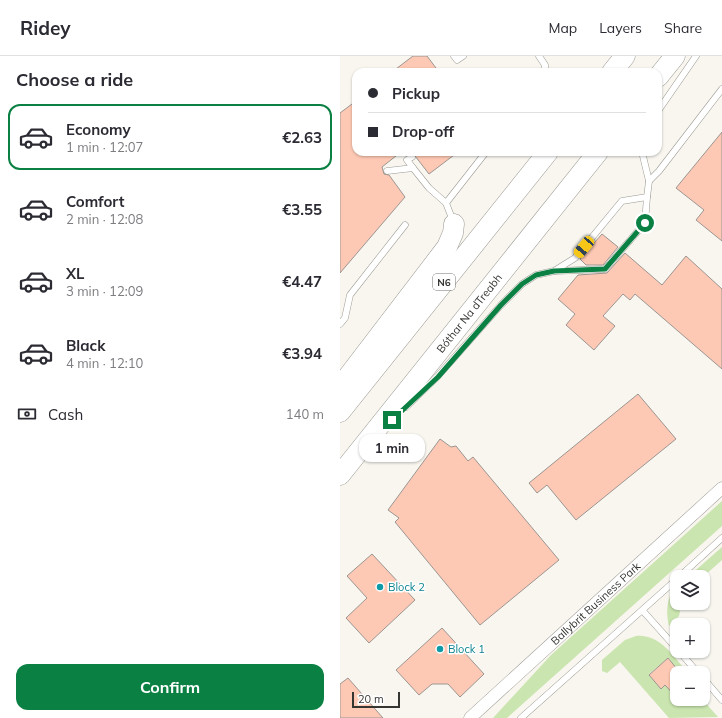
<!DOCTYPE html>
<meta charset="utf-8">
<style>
body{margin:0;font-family:Mulish,sans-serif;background:#f2f2f3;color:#2b2b33;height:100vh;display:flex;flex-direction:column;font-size:15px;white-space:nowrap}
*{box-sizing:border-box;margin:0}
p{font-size:13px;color:#7c7c81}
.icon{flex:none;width:22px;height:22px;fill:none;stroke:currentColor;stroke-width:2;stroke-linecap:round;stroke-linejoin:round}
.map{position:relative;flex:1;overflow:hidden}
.drawer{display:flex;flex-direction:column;background:#fff;width:340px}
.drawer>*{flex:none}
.top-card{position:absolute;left:12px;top:12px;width:310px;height:88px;border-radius:12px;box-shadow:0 1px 3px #0004;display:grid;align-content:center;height:88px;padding:0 16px;background:#fff}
.controls{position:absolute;left:330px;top:514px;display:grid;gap:8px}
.controls a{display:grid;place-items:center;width:40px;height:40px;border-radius:8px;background:#fff;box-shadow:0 1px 3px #0004;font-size:20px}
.scale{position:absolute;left:12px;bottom:10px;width:48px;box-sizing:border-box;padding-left:4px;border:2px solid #353532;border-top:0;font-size:11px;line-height:14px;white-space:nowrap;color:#353532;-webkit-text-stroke:3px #fff;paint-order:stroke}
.end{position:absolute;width:18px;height:18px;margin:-9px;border:5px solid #0b8043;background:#fff;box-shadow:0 0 0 2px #fff}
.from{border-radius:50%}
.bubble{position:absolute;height:28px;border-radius:12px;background:#fff;box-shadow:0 1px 3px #0004;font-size:13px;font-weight:700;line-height:28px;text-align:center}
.car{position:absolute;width:12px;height:24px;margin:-12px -6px;border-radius:5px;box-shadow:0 0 3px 1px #0007;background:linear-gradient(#f5c518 24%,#345 0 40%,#f5c518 0 76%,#345 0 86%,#f5c518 0)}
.top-card b{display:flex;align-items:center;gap:14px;height:38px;font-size:15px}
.top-card b+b{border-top:1px solid #e1e1e2}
.top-card i{width:10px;height:10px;background:#2b2b33}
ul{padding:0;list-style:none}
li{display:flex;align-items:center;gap:12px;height:66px;margin:0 8px 6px;padding:0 8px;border:2px solid transparent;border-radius:12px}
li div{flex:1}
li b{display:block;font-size:15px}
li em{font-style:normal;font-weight:700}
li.active{border-color:#0b8043}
li>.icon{width:36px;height:36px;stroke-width:1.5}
h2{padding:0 16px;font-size:18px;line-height:48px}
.pay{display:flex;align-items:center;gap:10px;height:44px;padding:0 16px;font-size:15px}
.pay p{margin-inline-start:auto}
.primary-button{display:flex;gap:8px;margin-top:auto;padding:8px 16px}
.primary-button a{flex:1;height:46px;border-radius:12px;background:#0b8043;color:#fff;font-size:16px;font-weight:700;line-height:46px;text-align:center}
header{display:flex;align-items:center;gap:24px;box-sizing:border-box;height:56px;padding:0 20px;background:#fff;border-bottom:1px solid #e1e1e2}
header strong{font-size:19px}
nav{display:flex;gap:22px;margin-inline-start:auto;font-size:14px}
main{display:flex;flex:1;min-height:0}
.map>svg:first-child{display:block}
</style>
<header>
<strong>Ridey</strong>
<nav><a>Map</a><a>Layers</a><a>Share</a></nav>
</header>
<main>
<section class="drawer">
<h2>Choose a ride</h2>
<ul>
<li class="active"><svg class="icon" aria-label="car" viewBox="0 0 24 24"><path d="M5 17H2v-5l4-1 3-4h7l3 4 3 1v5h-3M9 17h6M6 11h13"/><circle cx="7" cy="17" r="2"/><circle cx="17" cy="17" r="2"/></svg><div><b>Economy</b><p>1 min · 12:07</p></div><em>€2.63</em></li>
<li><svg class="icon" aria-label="car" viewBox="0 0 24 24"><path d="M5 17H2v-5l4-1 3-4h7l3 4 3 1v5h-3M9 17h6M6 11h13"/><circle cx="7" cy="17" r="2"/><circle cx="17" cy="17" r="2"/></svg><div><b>Comfort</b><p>2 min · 12:08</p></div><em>€3.55</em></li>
<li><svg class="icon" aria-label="car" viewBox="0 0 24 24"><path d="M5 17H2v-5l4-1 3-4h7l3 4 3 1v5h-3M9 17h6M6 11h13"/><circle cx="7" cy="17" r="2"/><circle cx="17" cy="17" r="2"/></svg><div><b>XL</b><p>3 min · 12:09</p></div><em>€4.47</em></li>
<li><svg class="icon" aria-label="car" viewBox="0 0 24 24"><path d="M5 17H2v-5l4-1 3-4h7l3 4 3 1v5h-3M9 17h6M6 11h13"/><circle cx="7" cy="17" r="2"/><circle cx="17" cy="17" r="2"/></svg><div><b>Black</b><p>4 min · 12:10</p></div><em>€3.94</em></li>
</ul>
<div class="pay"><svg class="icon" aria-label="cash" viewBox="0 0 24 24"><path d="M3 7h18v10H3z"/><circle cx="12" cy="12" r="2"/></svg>Cash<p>140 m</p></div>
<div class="primary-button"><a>Confirm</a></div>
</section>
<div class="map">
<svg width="382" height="662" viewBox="0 0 382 662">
<rect width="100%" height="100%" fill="#f8f6ef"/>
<!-- green -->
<g fill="#cae5af">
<path d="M382,445V470L167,662H153L211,599Z"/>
<path d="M382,491V504L363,521H348Z"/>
<path d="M337,530V544L334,547L340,555L339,560L329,570C326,556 326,541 337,530Z"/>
<path d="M296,580C320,578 333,600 348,617H340L328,602L309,618L321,633L325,629L337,635V643H362L378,661L329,662L280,606L267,617L262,615V604L285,584Z"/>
</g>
<!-- building -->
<g fill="#fec9b4" stroke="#9c9592">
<path d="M73,0H87L99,16H52Z"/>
<path d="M16,45V96H61L42,111L44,118L49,119L65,141L0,217V57Z"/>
<path d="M382,76V185L356,164L364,154L336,132Z"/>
<path d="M72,96H118L89,118Z"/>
<path d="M262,178L278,191L263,209H246L240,203Z"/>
<path d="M285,197L322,229L346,200L382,233V313L295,238L290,244L283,238L263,260L275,270L254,294L226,269L235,258L218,243L238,219L267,217Z"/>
<path d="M298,338L336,383L236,464L207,429L197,437L189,427Z"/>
<path d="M100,383L111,391L116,390L128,405L133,401L219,504L140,569L55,466L59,462L48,454Z"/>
<path d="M32,498L75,544L29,587L6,562L27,542L7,520Z"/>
<path d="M102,572L144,618L120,641L108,628H92L79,639L56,614Z"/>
<path d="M328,602L337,613V642L325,629L321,633L309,619Z"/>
<path d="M8,622L43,662H0V628Z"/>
</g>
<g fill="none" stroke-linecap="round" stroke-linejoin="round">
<!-- service casing -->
<g stroke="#9b9993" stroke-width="7">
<g id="service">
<path d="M114,0L117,4L123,0"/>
<path d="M199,0L205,9V16"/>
<path d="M318,55L356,0"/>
<path d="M72,101L67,104L73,112"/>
<path d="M47,115L73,112L89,132L106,147"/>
<path d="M309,125L319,115L382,33"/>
<path d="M113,165L106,147L146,96"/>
<path d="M216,215L265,213L305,167L307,141"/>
<path d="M0,268L5,262L10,239L65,169"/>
<path d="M66,351L97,321L161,249L182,228L196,219L214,215L235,202L282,145L307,141L309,125L302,96"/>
<path d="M339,521L382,482"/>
<path d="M303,555L337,593"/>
<path d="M339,595L358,617"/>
<path d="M363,622L382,644"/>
<path d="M181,662L337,523"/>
</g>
</g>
<!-- minor casing -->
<g stroke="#9b9993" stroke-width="13">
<g id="minor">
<path id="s1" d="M130,662L382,432"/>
</g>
</g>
<!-- trunk casing -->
<g stroke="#9b9993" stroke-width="21">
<g id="trunk">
<path d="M272,16L285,0"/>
<path d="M318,21L335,0"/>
<path d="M0,331L107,191L113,177L114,168"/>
<path d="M0,356L208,96"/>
<path id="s2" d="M0,419L258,96"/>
</g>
</g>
<!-- service -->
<use href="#service" stroke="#fff" stroke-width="6"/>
<!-- minor -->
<use href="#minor" stroke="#fff" stroke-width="12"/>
<!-- trunk -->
<use href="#trunk" stroke="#fff" stroke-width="20"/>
</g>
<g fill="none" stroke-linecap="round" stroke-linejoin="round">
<!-- route -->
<path stroke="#0b8043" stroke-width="5" d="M52,364L98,321L161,249L182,228L196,219L214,215L265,213L305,167"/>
</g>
<!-- markers -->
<g fill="#0f9aa8" stroke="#fff" stroke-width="1.5">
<circle cx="40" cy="531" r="4"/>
<circle cx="100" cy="593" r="4"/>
</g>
<g text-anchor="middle" stroke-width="3" stroke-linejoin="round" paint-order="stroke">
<!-- shield labels -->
<rect fill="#fff" stroke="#727270" stroke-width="1" x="93" y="218" width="22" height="16" rx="3"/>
<g font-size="10" font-weight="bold" fill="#353532">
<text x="104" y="230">N6</text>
</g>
<!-- street labels -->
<g font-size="11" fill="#353532" stroke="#fff">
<text dy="4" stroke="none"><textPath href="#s2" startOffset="207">Bóthar Na dTreabh</textPath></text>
<text dy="4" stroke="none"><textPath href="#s1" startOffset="170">Ballybrit Business Park</textPath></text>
</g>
<!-- culture labels -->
<g font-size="11" fill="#0d838f" stroke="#fff" text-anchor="start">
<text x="48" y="535">Block 2</text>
<text x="108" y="597">Block 1</text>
</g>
</g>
</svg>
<div class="controls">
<a><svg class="icon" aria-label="layers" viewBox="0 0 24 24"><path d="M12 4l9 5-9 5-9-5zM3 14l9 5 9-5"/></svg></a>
<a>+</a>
<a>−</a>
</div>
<div class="scale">20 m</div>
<i class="end from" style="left:305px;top:167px"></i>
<i class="end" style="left:52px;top:364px"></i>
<div class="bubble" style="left:19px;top:378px;width:66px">1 min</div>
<i class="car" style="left:244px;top:191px;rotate:220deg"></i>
<div class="top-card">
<b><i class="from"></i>Pickup</b>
<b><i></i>Drop-off</b>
</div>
</div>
</main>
